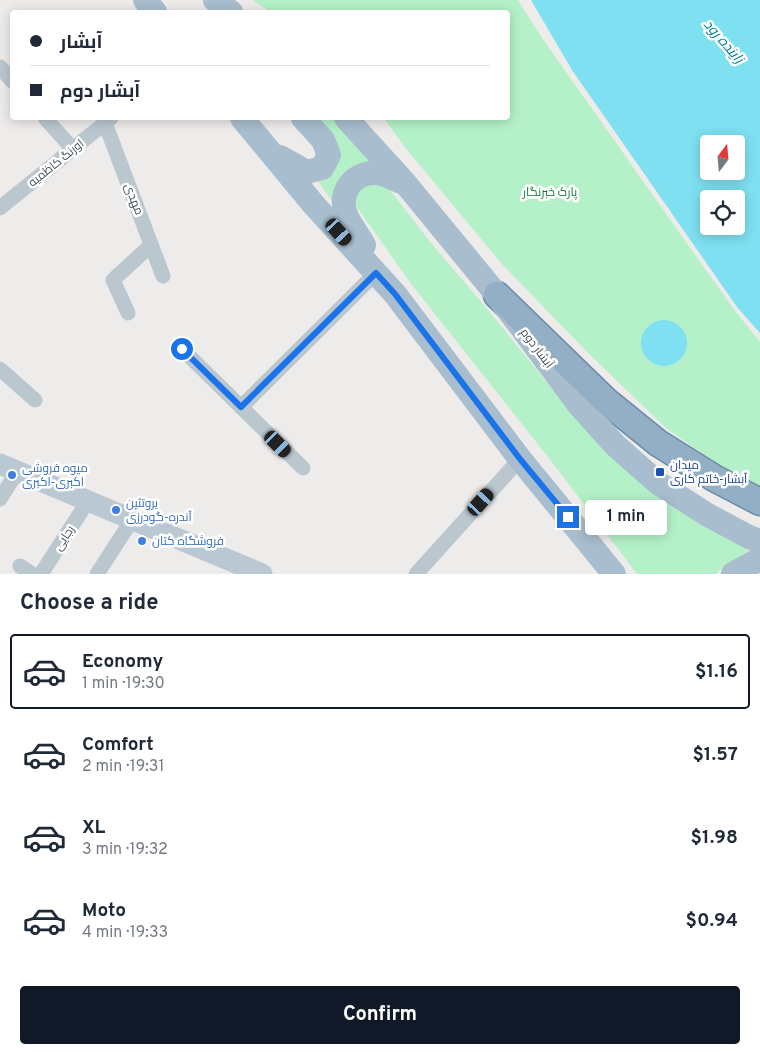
<!DOCTYPE html>
<meta charset="utf-8">
<style>
body{margin:0;font-family:Overpass,Cairo,sans-serif;background:#f6f6f7;color:#1f2937;height:100vh;display:flex;flex-direction:column;font-size:19px;white-space:nowrap}
*{box-sizing:border-box;margin:0}
p{font-size:16px;color:#747a83}
.icon{flex:none;width:28px;height:28px;fill:none;stroke:currentColor;stroke-width:2;stroke-linecap:round;stroke-linejoin:round}
.map{position:relative;height:574px;overflow:hidden}
.side{display:flex;flex-direction:column;background:#fff;flex:1}
.side>*{flex:none}
.hud{position:absolute;left:10px;top:10px;width:500px;height:110px;border-radius:5px;box-shadow:0 2px 12px #0003;display:grid;align-content:center;height:110px;padding:0 20px;background:#fff}
.needle{width:32px;rotate:16deg}
.tools{position:absolute;left:700px;top:135px;display:grid;gap:10px}
.tools a{display:grid;place-items:center;width:45px;height:45px;border-radius:5px;background:#fff;box-shadow:0 2px 12px #0003;font-size:25px}
.end{position:absolute;width:22px;height:22px;margin:-11px;border:6px solid #1a73e8;background:#fff;box-shadow:0 0 0 2px #fff}
.from{border-radius:50%}
.bubble{position:absolute;height:35px;border-radius:5px;background:#fff;box-shadow:0 2px 12px #0003;font-size:16px;font-weight:700;line-height:35px;text-align:center}
.car{position:absolute;width:15px;height:30px;margin:-15px -8px;border-radius:6px;box-shadow:0 0 4px 1px #0007;background:linear-gradient(#222 24%,#8ab4d8 0 40%,#222 0 76%,#8ab4d8 0 86%,#222 0)}
.hud b{display:flex;align-items:center;gap:18px;height:48px;font-size:19px}
.hud b+b{border-top:1px solid #e0e1e3}
.hud i{width:12px;height:12px;background:#1f2937}
ul{padding:0;list-style:none}
li{display:flex;align-items:center;gap:15px;height:75px;margin:0 10px 8px;padding:0 10px;border:2px solid transparent;border-radius:5px}
li div{flex:1}
li b{display:block;font-size:19px}
li em{font-style:normal;font-weight:700}
li.selected{border-color:#111827}
li>.icon{width:45px;height:45px;stroke-width:1.5}
h2{padding:0 20px;font-size:22px;line-height:60px}
.action{display:flex;gap:10px;margin-top:auto;padding:10px 20px}
.action a{flex:1;height:58px;border-radius:5px;background:#111827;color:#fff;font-size:20px;font-weight:700;line-height:58px;text-align:center}
.map>svg:first-child{display:block}
</style>
<div class="map">
<svg width="760" height="574" viewBox="0 0 760 574">
<rect width="100%" height="100%" fill="#eeebeb"/>
<!-- green -->
<g fill="#b4f1c8">
<path d="M252,0H518L540,35L700,262L736,312L760,342V488L728,472L666,428L587,352L501,263L404,146L384,118H508V12H270Z"/>
<path d="M308,118H335L377,164L336,207L316,178L327,176Z"/>
<path d="M380,182L390,190L432,244L494,317L568,409L747,544L749,550L723,567L716,574H637L555,466L412,285L356,206L355,197L362,186Z"/>
</g>
<!-- water -->
<g fill="#7ee0f1" fill-rule="evenodd">
<path d="M531,0H760V333L737,307L572,70ZM709,144H736V171H709ZM709,199H736V226H709Z"/>
<circle cx="664" cy="343" r="23"/>
</g>
<g fill="none" stroke-linecap="round" stroke-linejoin="round">
<!-- trunk casing -->
<g stroke="#6a8caa" stroke-width="29">
<path id="trunk" d="M497,295L605,400L658,443L714,478L760,502"/>
</g>
<!-- minor -->
<g stroke="#bac7cf" stroke-width="15">
<path d="M0,67L12,81"/>
<path d="M45,118L73,149"/>
<path d="M105,123L163,276"/>
<path d="M0,208L111,118"/>
<path d="M128,313L113,280L151,245"/>
<path d="M182,349L303,468"/>
<path d="M0,369L35,400"/>
<path d="M241,407L376,273"/>
<path d="M0,499L17,472"/>
<path d="M20,566L32,574"/>
<path d="M41,574L88,501"/>
<path d="M97,574L132,520"/>
<path d="M416,574L520,459"/>
</g>
<!-- secondary -->
<path stroke="#bac8d4" stroke-width="21" d="M0,464L262,574"/>
<!-- primary -->
<g stroke="#a8bdcd" stroke-width="24">
<path d="M145,0L155,12"/>
<path d="M215,0L231,12"/>
<path d="M242,118L314,205L395,294L520,459L614,574"/>
<path d="M346,118L405,183L497,295L579,405L615,445L658,483L706,514L749,537L760,541"/>
<path d="M280,157L307,172L322,168L329,155L323,140L303,118"/>
<path d="M364,245C359,236 349,223 346,214C338,194 352,173 374,173C381,172 396,180 404,183"/>
<path d="M733,574L756,561H760"/>
</g>
<!-- trunk -->
<use href="#trunk" stroke="#93afc6" stroke-width="26"/>
</g>
<g fill="none" stroke-linecap="round" stroke-linejoin="round">
<!-- route -->
<path stroke="#1a73e8" stroke-width="6" d="M182,349L241,407L376,273L395,294L520,459L568,517"/>
</g>
<!-- markers -->
<rect fill="#1a4fb4" stroke="#fff" stroke-width="2" x="655" y="467" width="10" height="10" rx="2.5"/>
<g fill="#3f7fe0" stroke="#fff" stroke-width="2">
<circle cx="12" cy="475" r="5"/>
<circle cx="116" cy="510" r="5"/>
<circle cx="142" cy="541" r="5"/>
</g>
<g text-anchor="middle" stroke-width="5" stroke-linejoin="round" paint-order="stroke">
<!-- street labels -->
<g font-size="12" fill="#425059" stroke="#fff">
<text transform="translate(56 163) rotate(-39)" y="4">اورنگ کاظمیه</text>
<text transform="translate(134 199) rotate(69)" y="4">مهدی</text>
<text transform="translate(537 348) rotate(53)" y="4">آبشار دوم</text>
<text transform="translate(64 538) rotate(-57)" y="4">رجایی</text>
</g>
<!-- park labels -->
<g font-size="12" fill="#107e40" stroke="#fff">
<text x="550" y="196">پارک خبرنگار</text>
</g>
<!-- transit labels -->
<g font-size="12" fill="#164399" stroke="#fff" text-anchor="start">
<text x="670" y="469">میدان<tspan x="670" dy="14">آبشار-خاتم کاری</tspan></text>
</g>
<!-- shop labels -->
<g font-size="12" fill="#366cbe" stroke="#fff" text-anchor="start">
<text x="22" y="472">میوه فروشی<tspan x="22" dy="14">اکبری-اکبری</tspan></text>
<text x="126" y="507">پروتئین<tspan x="126" dy="14">آندره-گودرزی</tspan></text>
<text x="152" y="545">فروشگاه کتان</text>
</g>
<!-- water labels -->
<g font-size="14" font-style="italic" fill="#058095" stroke="#fff">
<text transform="translate(724 41) rotate(49)" y="5">زاینده رود</text>
</g>
</g>
</svg>
<div class="tools">
<a><svg class="needle" viewBox="-14 -14 28 28"><path d="M0-13l5 13h-10z" fill="#e53935"/><path d="M0 13l5-13h-10z" fill="#747a83"/></svg></a>
<a><svg class="icon" aria-label="locate" viewBox="0 0 24 24"><circle cx="12" cy="12" r="6"/><path d="M12 2v4M12 18v4M2 12h4M18 12h4"/></svg></a>
</div>
<i class="end from" style="left:182px;top:349px"></i>
<i class="end" style="left:568px;top:517px"></i>
<div class="bubble" style="left:585px;top:500px;width:82px">1 min</div>
<i class="car" style="left:339px;top:232px;rotate:138deg"></i>
<i class="car" style="left:278px;top:444px;rotate:135deg"></i>
<i class="car" style="left:481px;top:502px;rotate:42deg"></i>
<div class="hud">
<b><i class="from"></i>آبشار</b>
<b><i></i>آبشار دوم</b>
</div>
</div>
<section class="side">
<h2>Choose a ride</h2>
<ul>
<li class="selected"><svg class="icon" aria-label="car" viewBox="0 0 24 24"><path d="M5 17H2v-5l4-1 3-4h7l3 4 3 1v5h-3M9 17h6M6 11h13"/><circle cx="7" cy="17" r="2"/><circle cx="17" cy="17" r="2"/></svg><div><b>Economy</b><p>1 min · 19:30</p></div><em>$1.16</em></li>
<li><svg class="icon" aria-label="car" viewBox="0 0 24 24"><path d="M5 17H2v-5l4-1 3-4h7l3 4 3 1v5h-3M9 17h6M6 11h13"/><circle cx="7" cy="17" r="2"/><circle cx="17" cy="17" r="2"/></svg><div><b>Comfort</b><p>2 min · 19:31</p></div><em>$1.57</em></li>
<li><svg class="icon" aria-label="car" viewBox="0 0 24 24"><path d="M5 17H2v-5l4-1 3-4h7l3 4 3 1v5h-3M9 17h6M6 11h13"/><circle cx="7" cy="17" r="2"/><circle cx="17" cy="17" r="2"/></svg><div><b>XL</b><p>3 min · 19:32</p></div><em>$1.98</em></li>
<li><svg class="icon" aria-label="car" viewBox="0 0 24 24"><path d="M5 17H2v-5l4-1 3-4h7l3 4 3 1v5h-3M9 17h6M6 11h13"/><circle cx="7" cy="17" r="2"/><circle cx="17" cy="17" r="2"/></svg><div><b>Moto</b><p>4 min · 19:33</p></div><em>$0.94</em></li>
</ul>
<div class="action"><a>Confirm</a></div>
</section>
